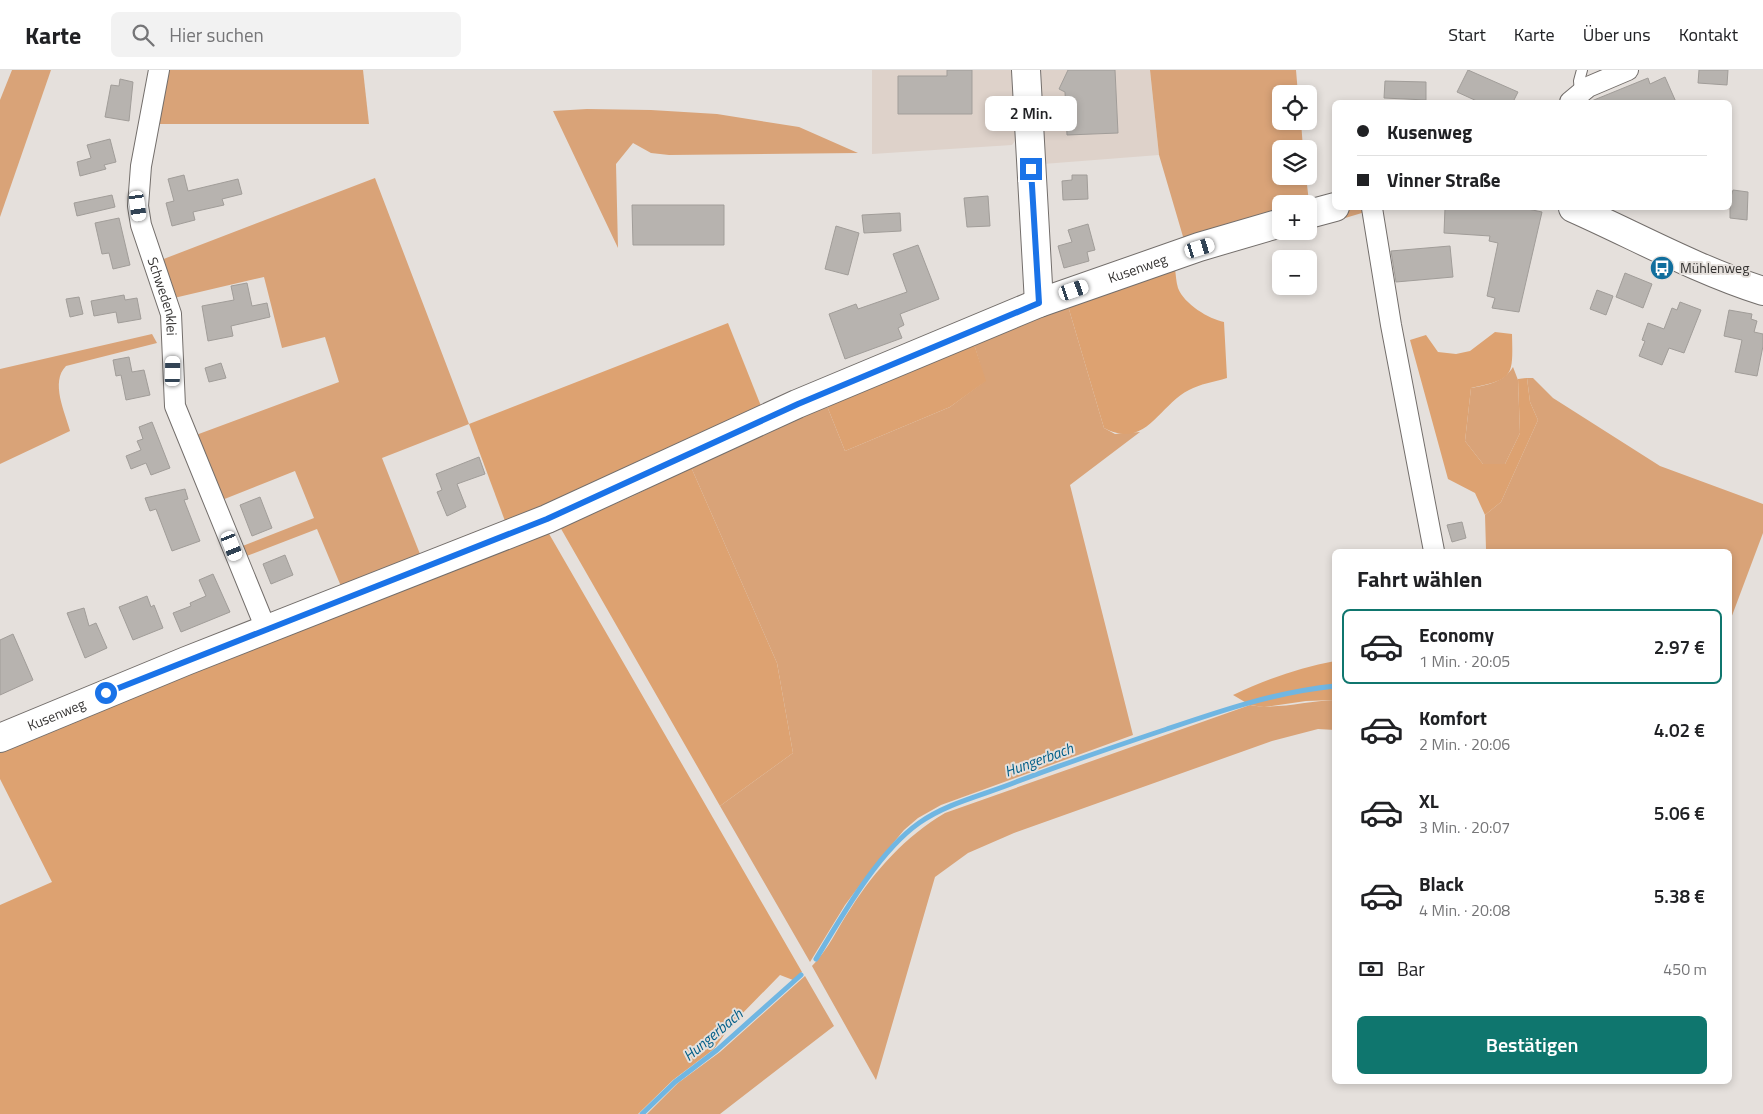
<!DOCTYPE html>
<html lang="de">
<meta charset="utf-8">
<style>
body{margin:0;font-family:"Titillium Web",sans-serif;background:#f2f2f2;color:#202124;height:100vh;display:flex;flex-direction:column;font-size:19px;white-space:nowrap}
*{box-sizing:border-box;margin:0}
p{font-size:16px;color:#757577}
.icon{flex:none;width:28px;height:28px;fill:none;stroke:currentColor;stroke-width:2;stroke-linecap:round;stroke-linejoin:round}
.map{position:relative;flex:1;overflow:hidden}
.panel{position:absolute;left:1332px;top:479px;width:400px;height:535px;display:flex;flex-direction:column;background:#fff;border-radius:8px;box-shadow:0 2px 8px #0003}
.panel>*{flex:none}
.guide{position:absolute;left:1332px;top:30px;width:400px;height:110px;border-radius:8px;box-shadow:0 2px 8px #0003;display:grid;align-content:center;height:110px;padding:0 25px;background:#fff}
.fabs{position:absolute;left:1272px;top:15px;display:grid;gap:10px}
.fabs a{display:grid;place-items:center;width:45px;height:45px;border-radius:8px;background:#fff;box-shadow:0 2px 8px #0003;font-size:25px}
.end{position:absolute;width:22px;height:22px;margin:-11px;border:6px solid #1a73e8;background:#fff;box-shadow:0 0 0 2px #fff}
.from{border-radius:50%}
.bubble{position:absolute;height:35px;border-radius:8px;background:#fff;box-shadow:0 2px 8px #0003;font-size:16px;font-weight:600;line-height:35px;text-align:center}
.car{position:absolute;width:15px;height:30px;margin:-15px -8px;border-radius:6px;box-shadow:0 0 4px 1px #0007;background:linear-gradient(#fff 24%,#345 0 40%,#fff 0 76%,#345 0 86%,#fff 0)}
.guide b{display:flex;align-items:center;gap:18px;height:48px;font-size:19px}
.guide b+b{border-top:1px solid #e0e0e0}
.guide i{width:12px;height:12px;background:#202124}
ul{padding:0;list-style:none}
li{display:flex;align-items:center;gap:15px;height:75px;margin:0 10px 8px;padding:0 15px;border:2px solid transparent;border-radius:8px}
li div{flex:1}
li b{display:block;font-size:19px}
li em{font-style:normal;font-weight:600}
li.active{border-color:#0f766e}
li>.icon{width:45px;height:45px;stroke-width:1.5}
h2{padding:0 25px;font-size:22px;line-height:60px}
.pay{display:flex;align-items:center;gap:12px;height:55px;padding:0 25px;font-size:19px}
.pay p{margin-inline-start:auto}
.primary-button{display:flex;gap:10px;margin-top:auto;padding:10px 25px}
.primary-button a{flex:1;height:58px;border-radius:8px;background:#0f766e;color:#fff;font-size:20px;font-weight:600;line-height:58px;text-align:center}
header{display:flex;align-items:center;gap:30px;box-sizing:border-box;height:70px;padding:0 25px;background:#fff;border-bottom:1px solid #e0e0e0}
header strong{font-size:24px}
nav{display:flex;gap:28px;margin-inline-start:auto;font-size:18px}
.search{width:350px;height:45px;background:#f2f2f2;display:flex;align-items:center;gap:12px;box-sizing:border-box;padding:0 18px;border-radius:8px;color:#757577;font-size:19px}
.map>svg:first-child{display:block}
</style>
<header>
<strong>Karte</strong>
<div class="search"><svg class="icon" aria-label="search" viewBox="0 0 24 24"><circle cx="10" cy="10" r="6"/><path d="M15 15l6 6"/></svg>Hier suchen</div>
<nav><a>Start</a><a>Karte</a><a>Über uns</a><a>Kontakt</a></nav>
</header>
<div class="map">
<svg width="1763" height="1044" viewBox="0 0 1763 1044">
<rect width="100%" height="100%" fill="#e5e0dc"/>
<!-- built -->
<g fill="#ded2ca">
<path d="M872,0H1013L1018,67L1012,75L872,84Z"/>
<path d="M1038,0H1150L1159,85L1043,94Z"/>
</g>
<!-- green -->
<g fill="#d9a378" fill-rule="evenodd">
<path d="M12,0H51L0,147V30Z"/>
<path d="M167,0H363L369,54H157Z"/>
<path d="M1150,0H1296L1298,24H1281V51H1301L1303,79H1281V106H1306L1309,132L1335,124V129L1309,134H1281V146L1184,170L1159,85Z"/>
<path d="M587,39L651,40L717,44L799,57L858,83L669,85L651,83L633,73L616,94L618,178L553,41Z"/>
<path d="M375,108L469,354L382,388L420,484L477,461V465L343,521L317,459L244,487L240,477L314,448L295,401L222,430L196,365L339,312L325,267L282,278L264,207L174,228L161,190Z"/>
<path d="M1353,138H1363L1365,142L1309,159V151Z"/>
<path d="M1281,160L1301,161L1137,210L1068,236L1104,358L1115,364L1140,362L1070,415L1133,665L941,735L918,748L904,760L875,795L845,835L810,892L720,736L793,683L777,593L691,397L631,427L560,457L562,449L749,363L1064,231ZM974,274L985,311L950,337L845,381L827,336Z"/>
<path d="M152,264L157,273L66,296C50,312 65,342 70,361L0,394V299Z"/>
<path d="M1513,297L1518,310L1520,363L1505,394H1483L1465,371L1471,318C1488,315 1504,312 1513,297Z"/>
<path d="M1527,308H1533L1553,328L1660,396L1763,434V463L1730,551V481H1489L1486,479L1485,445L1501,432L1538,350L1530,332Z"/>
<path d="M1335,630V660L1318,659L1272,671L1014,763L968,783L935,807L876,1010L812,896C828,880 838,857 851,838C876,799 905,767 945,743L1250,635C1276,640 1307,631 1335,630Z"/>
<path d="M805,906L834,956L720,1044H647L678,1013L720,982Z"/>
</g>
<!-- forest -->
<g fill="#dda271">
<path d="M1175,199C1176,205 1176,212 1178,218C1184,234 1209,249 1224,252L1227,308C1214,312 1200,314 1189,320C1158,336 1146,380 1104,358L1068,236Z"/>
<path d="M728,253L761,336L620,403L505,451L469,354Z"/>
<path d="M1495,262L1512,264C1513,307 1514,309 1471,318L1465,371L1483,394H1505L1520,363L1518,309L1527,308L1530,332L1538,350L1501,432L1485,445L1475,423L1448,409L1410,270L1426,265L1438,282L1456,284L1470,281Z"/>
<path d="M974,274L986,311L950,337L845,381L827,336Z"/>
<path d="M691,397L777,593L793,683L720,736L560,457L631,427Z"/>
<path d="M548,462L802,902L793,910L780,905L732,954L714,979L673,1010L638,1044H0V835L52,812L0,709V683L102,638Z"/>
<path d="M1335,591V630L1306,631L1264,637L1250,635L1233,625C1266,609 1299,598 1335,591Z"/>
</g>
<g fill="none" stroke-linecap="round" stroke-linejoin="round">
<!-- stream -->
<g stroke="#70b6e2" stroke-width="5">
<path d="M816,889C842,846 878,782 919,753C947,733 984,725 1016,712C1066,693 1116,676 1167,659C1223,640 1276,622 1335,616"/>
<path d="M642,1044L675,1012L717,980L801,905"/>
</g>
</g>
<!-- building -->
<g fill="#b7b3af" stroke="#a19d99">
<path d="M947,0H972V44H898V6H947Z"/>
<path d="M1068,0H1115L1118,63L1067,65L1065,22L1059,19Z"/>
<path d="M1468,0L1518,22L1513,32H1479L1457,22Z"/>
<path d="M1699,0H1728L1727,15L1698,13Z"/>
<path d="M1665,7L1676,32H1589L1648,8L1650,14Z"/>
<path d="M120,9L133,12L129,51L105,47L111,15L119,16Z"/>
<path d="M1385,11L1426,12V30L1384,28Z"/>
<path d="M110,69L116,92L104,95L106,99L80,106L77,92L91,88L87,75Z"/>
<path d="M184,105L188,121L238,109L242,124L222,129L224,135L193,142L195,150L172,156L166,133L174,131L168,109Z"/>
<path d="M1072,105H1087L1088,129L1063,130L1062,111L1072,110Z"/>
<path d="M1733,120L1748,122L1747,150L1730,148V130Z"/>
<path d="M112,125L115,137L77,146L74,133Z"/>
<path d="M988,126L990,156L967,157L964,128Z"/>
<path d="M632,135H724V175H633Z"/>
<path d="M1445,138H1523L1542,142L1519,242L1492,238L1495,228L1487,226L1498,173L1489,171L1490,166L1444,163Z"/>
<path d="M900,143L901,161L864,163L862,145Z"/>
<path d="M119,148L130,195L113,199L109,183L102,184L95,153Z"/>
<path d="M1088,154L1095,180L1087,182L1089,191L1064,198L1058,176L1072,172L1068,160Z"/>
<path d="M836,156L859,163L848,205L825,199Z"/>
<path d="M918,175L939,229L900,244L904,255L898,258L902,268L845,289L829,244L856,234L858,239L907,222L893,184Z"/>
<path d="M1450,176L1453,207L1396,212L1391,181Z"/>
<path d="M1625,203L1652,214L1643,238L1616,227Z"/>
<path d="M247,213L252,236L267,233L270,247L231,256L233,266L208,271L202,236L234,230L231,216Z"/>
<path d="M1597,220L1613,226L1606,245L1590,239Z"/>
<path d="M124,225L125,230L137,228L141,249L118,253L116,242L94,246L91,231Z"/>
<path d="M79,227L83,244L70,247L66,229Z"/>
<path d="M1680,232L1701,240L1684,283L1669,278L1662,295L1639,286L1645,271L1642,270L1648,253L1664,259L1672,238L1677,240Z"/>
<path d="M1729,240L1752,244L1751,249L1757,251L1754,262L1763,264V276L1757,306L1735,302L1742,270L1724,266Z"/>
<path d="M129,287L132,302L144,300L150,325L126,330L121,305L116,306L113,290Z"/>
<path d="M221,293L226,308L209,312L205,298Z"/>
<path d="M152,352L170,398L151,405L146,393L131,399L126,386L141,380L137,371L143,369L139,357Z"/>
<path d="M479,387L485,404L457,414L466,437L447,446L437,422L442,420L436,404Z"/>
<path d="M185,419L188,429L184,430L200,471L172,481L156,439L150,441L145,428Z"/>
<path d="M260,427L272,458L252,466L240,435Z"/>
<path d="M1462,452L1466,468L1452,472L1447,455Z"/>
<path d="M285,485L293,505L271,514L263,494Z"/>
<path d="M213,504L230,542L181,562L173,543L191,536L190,533L206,526L199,510Z"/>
<path d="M147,526L151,537L154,535L163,558L133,570L119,537Z"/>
<path d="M84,538L89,556L96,553L107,578L85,588L67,543Z"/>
<path d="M13,564L33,610L0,625V570Z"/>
</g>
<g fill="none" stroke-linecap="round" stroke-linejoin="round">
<!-- lane casing -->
<g stroke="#736e6b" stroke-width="12">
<path id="lane" d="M1580,22L1579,11L1582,0"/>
</g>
<!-- street casing -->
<g stroke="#736e6b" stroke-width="22">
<g id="street">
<path id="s1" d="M159,0L141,96L138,136L141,155L171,244L175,336L266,559"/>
<path d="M1570,32L1588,17L1628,0"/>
<path d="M1372,138L1391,255L1434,481"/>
</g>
</g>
<!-- secondary casing -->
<g stroke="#736e6b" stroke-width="30">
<g id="secondary">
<path d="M1026,0L1039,233"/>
<path d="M1573,138C1636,166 1697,200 1763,221"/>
<path d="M1309,144L1335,137"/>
<path id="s2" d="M0,668L186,591L547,449L797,334L1039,233L1199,177L1281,153"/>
</g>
</g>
<!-- lane -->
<use href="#lane" stroke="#fff" stroke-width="10"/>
<!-- street -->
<use href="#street" stroke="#fff" stroke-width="20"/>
<!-- secondary -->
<use href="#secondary" stroke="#fff" stroke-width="28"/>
</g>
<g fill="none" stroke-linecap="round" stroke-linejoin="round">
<!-- route -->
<path stroke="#1a73e8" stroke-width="6" d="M106,623L547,449L798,334L1039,233L1031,99"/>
</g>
<!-- icons -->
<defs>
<g id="bus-disc" transform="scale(1.25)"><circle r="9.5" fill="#106e9d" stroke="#e5e0dc"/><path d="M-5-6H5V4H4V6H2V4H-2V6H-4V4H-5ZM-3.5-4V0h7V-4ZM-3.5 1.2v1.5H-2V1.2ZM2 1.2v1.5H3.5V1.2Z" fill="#fff"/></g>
</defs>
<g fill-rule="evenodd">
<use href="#bus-disc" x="1662" y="198"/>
</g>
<g text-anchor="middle" stroke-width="4" stroke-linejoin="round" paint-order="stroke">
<!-- poi labels -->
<g font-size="14" fill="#353332" stroke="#e5e0dc" text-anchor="start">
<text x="1680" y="203">Mühlenweg</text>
</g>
<!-- street labels -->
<g font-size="14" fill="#353332" stroke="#e5e0dc">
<text dy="5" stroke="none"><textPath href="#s2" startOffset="1231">Kusenweg</textPath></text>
<text dy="5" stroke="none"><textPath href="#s1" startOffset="232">Schwedenklei</textPath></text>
<text dy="5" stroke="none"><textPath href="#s2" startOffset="61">Kusenweg</textPath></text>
</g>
<!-- water labels -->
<g font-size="15" font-style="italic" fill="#015e88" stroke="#e5e0dc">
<text transform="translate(1039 690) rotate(-20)" y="5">Hungerbach</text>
<text transform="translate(713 965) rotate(-40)" y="5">Hungerbach</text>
</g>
</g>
</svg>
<div class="fabs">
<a><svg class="icon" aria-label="locate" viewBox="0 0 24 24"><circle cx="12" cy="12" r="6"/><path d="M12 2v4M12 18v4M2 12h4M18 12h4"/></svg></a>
<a><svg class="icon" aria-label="layers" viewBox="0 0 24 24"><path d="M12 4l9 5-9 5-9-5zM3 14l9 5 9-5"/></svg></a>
<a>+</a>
<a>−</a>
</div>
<i class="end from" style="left:106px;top:623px"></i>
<i class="end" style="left:1031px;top:99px"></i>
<div class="bubble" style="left:985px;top:26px;width:92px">2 Min.</div>
<i class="car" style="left:138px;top:136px;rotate:172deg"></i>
<i class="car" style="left:1200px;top:178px;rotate:73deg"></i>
<i class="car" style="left:1074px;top:220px;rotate:71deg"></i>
<i class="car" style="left:173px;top:301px;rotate:1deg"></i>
<i class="car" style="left:232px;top:476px;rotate:158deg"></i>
<div class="guide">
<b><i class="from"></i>Kusenweg</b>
<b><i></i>Vinner Straße</b>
</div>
<section class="panel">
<h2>Fahrt wählen</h2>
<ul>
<li class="active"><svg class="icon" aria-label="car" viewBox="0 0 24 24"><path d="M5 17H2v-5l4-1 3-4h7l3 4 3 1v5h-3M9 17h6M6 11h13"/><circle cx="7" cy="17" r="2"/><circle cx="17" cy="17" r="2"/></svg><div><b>Economy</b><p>1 Min. · 20:05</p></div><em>2.97 €</em></li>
<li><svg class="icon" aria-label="car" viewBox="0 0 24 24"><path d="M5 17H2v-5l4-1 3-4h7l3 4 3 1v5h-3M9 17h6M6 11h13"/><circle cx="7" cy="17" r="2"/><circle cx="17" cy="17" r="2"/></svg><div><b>Komfort</b><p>2 Min. · 20:06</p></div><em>4.02 €</em></li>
<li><svg class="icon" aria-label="car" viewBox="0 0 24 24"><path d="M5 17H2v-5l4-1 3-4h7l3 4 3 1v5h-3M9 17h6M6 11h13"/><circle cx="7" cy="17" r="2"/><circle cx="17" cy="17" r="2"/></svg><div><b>XL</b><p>3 Min. · 20:07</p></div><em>5.06 €</em></li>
<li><svg class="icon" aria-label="car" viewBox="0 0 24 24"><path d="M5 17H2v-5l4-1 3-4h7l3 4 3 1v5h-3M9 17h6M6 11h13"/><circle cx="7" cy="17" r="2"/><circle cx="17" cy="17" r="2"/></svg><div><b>Black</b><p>4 Min. · 20:08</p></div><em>5.38 €</em></li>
</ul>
<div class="pay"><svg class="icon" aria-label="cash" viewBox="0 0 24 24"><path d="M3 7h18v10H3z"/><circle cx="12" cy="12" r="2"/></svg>Bar<p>450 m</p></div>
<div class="primary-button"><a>Bestätigen</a></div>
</section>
</div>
